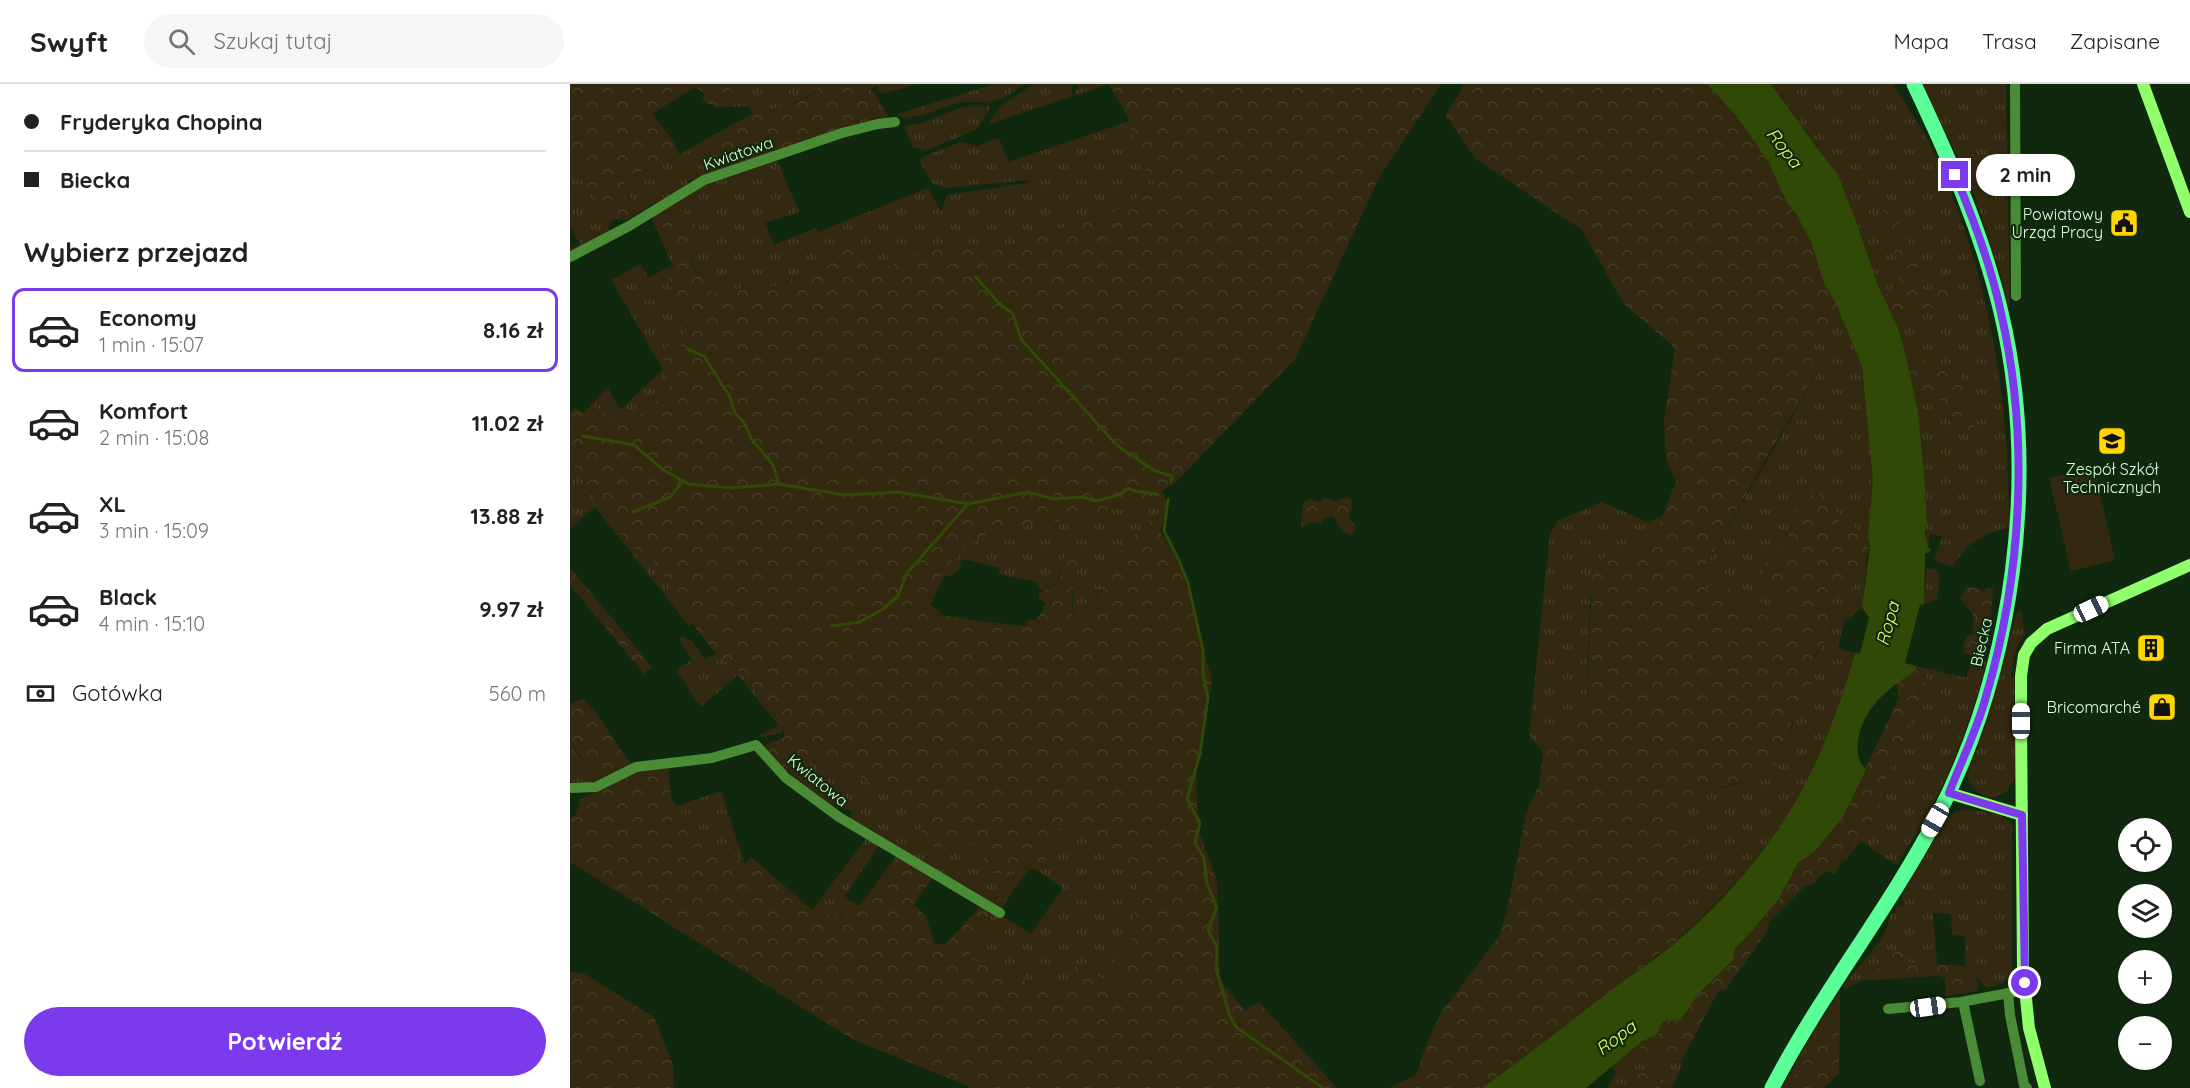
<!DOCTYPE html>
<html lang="pl">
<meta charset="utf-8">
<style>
body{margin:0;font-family:Quicksand,sans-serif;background:#f6f6f6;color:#222;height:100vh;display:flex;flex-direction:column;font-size:22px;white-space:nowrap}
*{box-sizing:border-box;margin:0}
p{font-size:20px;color:#767676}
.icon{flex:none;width:33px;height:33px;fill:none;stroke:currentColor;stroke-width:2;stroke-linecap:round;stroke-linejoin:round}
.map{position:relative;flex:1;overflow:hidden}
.panel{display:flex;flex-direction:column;background:#fff;width:570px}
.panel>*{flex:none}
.hud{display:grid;align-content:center;height:132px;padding:0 24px;background:#fff}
.fabs{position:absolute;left:1548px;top:734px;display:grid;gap:12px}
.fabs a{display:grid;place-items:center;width:54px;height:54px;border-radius:50%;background:#fff;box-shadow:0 2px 4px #0004;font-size:30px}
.end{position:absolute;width:27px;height:27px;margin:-14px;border:8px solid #7c3aed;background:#fff;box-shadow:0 0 0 3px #fff}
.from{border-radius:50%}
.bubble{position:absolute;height:42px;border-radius:21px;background:#fff;box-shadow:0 2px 4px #0004;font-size:20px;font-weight:700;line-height:42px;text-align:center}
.car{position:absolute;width:18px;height:36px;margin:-18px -9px;border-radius:8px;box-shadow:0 0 4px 2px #0007;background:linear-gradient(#fff 24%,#345 0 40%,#fff 0 76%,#345 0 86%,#fff 0)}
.hud b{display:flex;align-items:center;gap:21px;height:57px;font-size:22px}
.hud b+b{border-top:2px solid #e0e0e0}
.hud i{width:15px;height:15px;background:#222}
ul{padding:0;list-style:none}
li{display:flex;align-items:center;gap:18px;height:84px;margin:0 12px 9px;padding:0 12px;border:3px solid transparent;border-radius:12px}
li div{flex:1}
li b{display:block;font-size:22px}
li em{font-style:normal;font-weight:700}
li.current{border-color:#7c3aed}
li>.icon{width:54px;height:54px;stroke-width:1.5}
h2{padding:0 24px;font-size:27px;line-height:72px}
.pay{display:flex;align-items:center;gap:15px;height:66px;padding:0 24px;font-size:22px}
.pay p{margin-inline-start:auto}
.button{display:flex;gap:12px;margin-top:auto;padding:12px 24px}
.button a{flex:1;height:69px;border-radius:36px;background:#7c3aed;color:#fff;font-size:24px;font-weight:700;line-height:69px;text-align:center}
header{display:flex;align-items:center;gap:36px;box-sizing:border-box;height:84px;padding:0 30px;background:#fff;border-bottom:2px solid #e0e0e0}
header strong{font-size:28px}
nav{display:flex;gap:33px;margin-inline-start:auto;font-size:21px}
.search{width:420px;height:54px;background:#f6f6f6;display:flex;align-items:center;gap:15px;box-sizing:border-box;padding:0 21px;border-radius:33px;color:#767676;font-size:22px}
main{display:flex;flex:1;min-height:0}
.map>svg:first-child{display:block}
</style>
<header>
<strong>Swyft</strong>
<div class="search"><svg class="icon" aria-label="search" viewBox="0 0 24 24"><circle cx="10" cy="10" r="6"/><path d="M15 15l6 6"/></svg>Szukaj tutaj</div>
<nav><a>Mapa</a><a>Trasa</a><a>Zapisane</a></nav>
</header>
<main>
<section class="panel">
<div class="hud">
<b><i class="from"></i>Fryderyka Chopina</b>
<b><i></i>Biecka</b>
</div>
<h2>Wybierz przejazd</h2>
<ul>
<li class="current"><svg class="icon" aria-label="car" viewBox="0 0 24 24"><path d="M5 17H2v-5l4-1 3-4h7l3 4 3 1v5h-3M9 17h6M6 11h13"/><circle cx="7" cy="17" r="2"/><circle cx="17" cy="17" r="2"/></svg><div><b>Economy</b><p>1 min · 15:07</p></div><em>8.16 zł</em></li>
<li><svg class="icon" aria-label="car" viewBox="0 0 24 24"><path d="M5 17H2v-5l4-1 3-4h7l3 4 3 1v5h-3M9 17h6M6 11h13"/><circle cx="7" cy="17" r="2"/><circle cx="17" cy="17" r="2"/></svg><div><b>Komfort</b><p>2 min · 15:08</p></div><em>11.02 zł</em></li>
<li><svg class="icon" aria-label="car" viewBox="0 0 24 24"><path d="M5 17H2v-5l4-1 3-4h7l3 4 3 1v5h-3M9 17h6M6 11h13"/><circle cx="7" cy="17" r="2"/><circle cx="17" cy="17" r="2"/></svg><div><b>XL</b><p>3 min · 15:09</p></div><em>13.88 zł</em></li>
<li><svg class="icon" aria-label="car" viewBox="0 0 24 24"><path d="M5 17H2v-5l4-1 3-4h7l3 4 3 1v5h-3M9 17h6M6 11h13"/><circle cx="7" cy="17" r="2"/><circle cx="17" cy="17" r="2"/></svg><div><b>Black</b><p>4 min · 15:10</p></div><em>9.97 zł</em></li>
</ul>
<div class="pay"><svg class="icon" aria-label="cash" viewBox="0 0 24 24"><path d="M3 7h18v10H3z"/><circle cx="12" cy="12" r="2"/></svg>Gotówka<p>560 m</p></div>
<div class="button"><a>Potwierdź</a></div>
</section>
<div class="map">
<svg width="1620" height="1004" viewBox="0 0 1620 1004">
<defs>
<pattern id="grass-tufts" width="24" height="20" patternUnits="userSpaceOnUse" patternTransform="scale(1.5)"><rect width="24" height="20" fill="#332910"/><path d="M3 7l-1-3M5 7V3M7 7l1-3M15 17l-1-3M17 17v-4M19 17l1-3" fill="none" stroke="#463e27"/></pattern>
<pattern id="forest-crowns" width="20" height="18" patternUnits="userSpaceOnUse" patternTransform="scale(1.5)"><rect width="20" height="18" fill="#332910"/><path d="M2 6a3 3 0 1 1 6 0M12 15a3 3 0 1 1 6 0" fill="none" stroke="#463e27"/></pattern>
</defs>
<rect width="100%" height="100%" fill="#10290e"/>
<!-- grass -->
<g fill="url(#grass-tufts)">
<path d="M164,0H256C246,5 239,13 228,17C214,23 197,26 182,30L179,22L148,23L161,10Z"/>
<path d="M287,0H347L311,10L307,1L301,4L318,32L317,34L274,46L280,38H287L302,27L298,8Z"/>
<path d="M424,0H455C447,5 439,12 431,15C417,21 399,16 384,20C369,24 339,40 325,31Z"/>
<path d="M465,0H503L501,6L503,11L507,5V0H539L419,40C422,26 452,7 465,0Z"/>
<path d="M1201,0H1323C1338,24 1356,49 1367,75C1419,193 1440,314 1439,443C1412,451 1397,457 1383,483L1364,476L1372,452L1360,450L1358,462L1356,460L1355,401L1348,328L1334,264L1328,244L1307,199L1284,131L1267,89L1247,64Z"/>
<path d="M1352,0H1436L1440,223H1438L1433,197L1400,98Z"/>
<path d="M419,22L420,24L407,45L358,66L343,63L335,44L338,41L351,39L394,23Z"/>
<path d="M560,37C563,61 573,82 587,101L540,131L511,137L419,169L387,157L301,188L281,165H278L210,201L199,203L176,196C174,199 171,205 168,208C146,227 119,180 117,162C115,150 117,137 115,125L92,138L93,153L107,173L101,184L118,240L109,266L95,280L100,307L60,338L40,336L27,324L20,322L37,304L49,323L52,324L93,285L41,196L70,180L79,194L102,181L80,130L134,97L206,73L229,128L195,139L204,161L246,144L248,148L355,105L358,104L371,128L377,111L457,99L458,96L375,104L362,99L350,78L352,73L391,58L407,62L429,54L438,78Z"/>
<path d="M134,56L138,60H147L148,63L138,73L160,82L123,99L121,95L118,97V101L54,137L52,135L63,130L62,115L56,110L55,99C70,83 73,90 88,83C104,75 119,65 134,56Z"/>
<path d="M0,73H3L14,82L15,97L28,115L30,125L44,134L38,143L39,147L0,170V165L10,160L0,142Z"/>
<path d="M1270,227L1292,283L1300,346L1303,396L1298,452L1289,448L1281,438L1272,443L1268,438L1269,429L1260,424L1246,408C1224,421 1219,438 1218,462L1197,478L1198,496L1207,503L1218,519L1203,532H1195L1192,530L1191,517L1176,529L1169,522L1137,505L1130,492L1246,292L1238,266L1268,235Z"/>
<path d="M0,376L38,435L64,464L81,472L122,539L120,543L25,423L0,444Z"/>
<path d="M592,407C599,419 595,435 590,448L581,436L528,509L512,542L505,545C501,519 503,496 512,471L492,477C490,493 487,501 472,507L466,498L429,490L430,484L392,475L390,477L391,483L382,492H374L360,522L371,528L369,531L364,533L358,531L353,518L382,478L398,461L412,453L426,447L506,434L572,419Z"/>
<path d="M1031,418L1078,438L1092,432L1082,457L1061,470L1035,472L1020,514L1017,631L997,649L974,662L973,669L959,651L980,450L988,437Z"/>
<path d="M1297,475L1292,523L1274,538L1268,564L1285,569C1271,617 1253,671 1228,714C1197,768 1155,813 1110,854L1114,846L1113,802L1120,783L1117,756L1110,735L1121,717L1139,707L1165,701L1197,688L1210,675L1216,666L1223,640V630L1238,608L1244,591L1243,577L1262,545L1257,528L1266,505L1283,503Z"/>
<path d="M1356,485H1364L1370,490L1367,515L1354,520Z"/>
<path d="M1451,526L1455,549C1445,563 1442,577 1441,594H1444L1445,694L1436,708L1422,714C1408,710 1398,704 1398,689C1419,636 1432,582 1447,528Z"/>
<path d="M113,552L117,556L120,555L135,575L146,570L171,589L212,641V649L191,653L190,651L209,642L168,591L131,623L106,586L122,576L109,555Z"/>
<path d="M1402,572L1417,579C1402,629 1385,680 1360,726C1350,745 1337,763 1326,781L1291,757L1272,781L1274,770L1284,751L1295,746L1300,739L1309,733V723L1316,705V695L1332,658L1339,650L1340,632L1345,627L1348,609L1355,591L1346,586V582L1397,594Z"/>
<path d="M0,659L8,671L36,694L17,699L0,698Z"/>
<path d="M231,675L270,683L300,698L354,733L351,752L361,761L381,751L411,763L414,775L431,790L453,784L459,785L430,826L280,734L282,727L261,721L220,693L222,690L218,686Z"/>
<path d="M151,707L175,781L166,773L142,771L118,748L112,730L107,722Z"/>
<path d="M1396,726C1414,727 1436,728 1444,745L1442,747V890L1432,900L1417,904L1395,882V852L1382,851L1381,830L1363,829L1367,879C1349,888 1339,868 1317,887L1306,884L1300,892L1303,896H1292L1274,906V901L1307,861L1315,848L1321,830L1325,829L1326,823H1332L1335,819L1332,816L1333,809L1377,734L1386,728Z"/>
<path d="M487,743L534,753L568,800L561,866L541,881L545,892L558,895V902L535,903L498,897L500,906L456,900L452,890L448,886L443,892L398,874L424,828L461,849L493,804L467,786L477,776Z"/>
<path d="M298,752L310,760L274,813L289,822L284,829L280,831L247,830L241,827Z"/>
<path d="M1270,909V929L1252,943L1218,1004H1212L1245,944Z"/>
<path d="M1071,958L1070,970L1079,975L1113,979L1102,1004L1092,1000L1084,992L1064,993L1059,1004H1037L1047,987L1040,983Z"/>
</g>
<!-- forest -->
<g fill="url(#forest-crowns)">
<path d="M0,0H164L161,10L148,23L133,18L134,9L125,3L82,30L99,51L110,70C102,74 93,82 85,84C70,88 66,87 55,99L56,110C63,116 64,121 62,131L52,135L39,136L30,128L28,115C16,109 15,95 14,82L3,74L0,73Z"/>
<path d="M256,0H287L295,5L304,21C302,29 289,38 280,38L274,46L205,70L182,74L160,82L155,80L139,87L133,81L138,73L147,63L146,60H138L134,56L182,30L228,18L242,11L247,5Z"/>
<path d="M539,0H871L810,92L725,275L606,398L572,419L506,434L426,447L412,453L398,461L382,478L353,518L358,531L364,533L371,531L407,537L456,542L459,535L465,536L471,530L475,519L469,514V509L482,503L490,493L492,477L500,464L512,471C503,494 499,520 505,544L512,542L555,460L582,435L611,480L642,597L626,693L628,745L647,796L650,896L675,926L689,918L767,1004H402L282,955L0,778V734L6,731L10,715L25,709V705L72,685L98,680L101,713L112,730L118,748L142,771L166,773L175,781L181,773L247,830L280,831L284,829L327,771L363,793L344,820L356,832L365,861L377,859L412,820L424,828L398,874L443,892L448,886L452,890L456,900L500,906L498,894L507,880L534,895L535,903L558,902V895L545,892L540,886V881L561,866L568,800L534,753L487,743L477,776L467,786L453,784L431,790L415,788L411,782L414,775L411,763L381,752V760L368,764L361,761L356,767L348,770L343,766L346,755L351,752L354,733L300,698L270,683L231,675L224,678L215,689L194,665L195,661L215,653L212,641L171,589L146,570L122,539L81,472L64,464L38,435L0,376V328L5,324L13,329L20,322L27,324L40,336L60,338L100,307L95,280L90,268L100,260L109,266L118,240L98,195L107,173L93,153L92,138L116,125L130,150L117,164L122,182L142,207L155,212L167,209L176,196L199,203L210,201L278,165H281L302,188L387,157L419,169L511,137L540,131L587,101L577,88L562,55L560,37Z"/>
<path d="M894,0H1137L1167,33L1199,79L1216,116L1225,128L1241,158L1254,199L1270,227L1268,235L1238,266L1246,291L1197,373L1130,492L1137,505L1144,498L1156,502L1167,509L1169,522L1176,529L1191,517L1197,522L1192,530L1195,532H1203L1218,519L1207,503L1192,490L1197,478L1218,462C1219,438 1224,421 1245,408L1260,424L1269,429L1268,438L1272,442L1281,438L1289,448L1298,452C1302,472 1291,486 1282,503L1266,505L1257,528C1271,547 1249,558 1243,577C1242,581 1244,586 1244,590C1243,596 1240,603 1238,608C1234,616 1225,623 1223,631C1220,646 1220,663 1210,675C1188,704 1138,698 1120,719C1116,723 1113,730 1110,735L1117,756L1120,783L1113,802L1114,846L1110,854L970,962L912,1004H819L846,991L857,959L872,927L929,852L936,831L956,730L969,701L974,662L980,648L997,649L1017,631L1022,492L1035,472L1061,470L1082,457L1106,398L1096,376L1094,337L1105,264L1053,219L1012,146L906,75L876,32Z"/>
<path d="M1323,124L1328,140L1327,146L1333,148L1337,157L1335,168L1350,169L1351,177L1346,184L1348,190L1351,191L1355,198L1351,205L1354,208L1360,209L1376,204L1380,210L1383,227L1377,232L1363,223C1348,228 1348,233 1333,224L1330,233L1324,237L1314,214L1330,193L1332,177C1320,173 1324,157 1319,147L1311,144L1307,137L1311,127Z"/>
<path d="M1335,270L1349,273L1363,284L1388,286C1400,301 1395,322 1405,339L1403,346C1382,353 1377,334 1374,317L1343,306Z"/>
<path d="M754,413L766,417L775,413L781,415L782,424L779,435L784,440L786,445L781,451C772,449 768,440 764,433H755L751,439L740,438L731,445L733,419L739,415L750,418Z"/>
<path d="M0,483L82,583L74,590L0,501Z"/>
<path d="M1397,503L1408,504L1414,509L1416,504H1423L1421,533L1410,552L1411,567L1405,573L1394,569L1393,561L1397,552L1403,550V531L1390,514Z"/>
<path d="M1346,586L1355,591V600L1350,603L1348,609L1351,615L1350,624L1340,632L1339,650L1332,659L1316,695V705L1309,723V733C1303,737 1300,742 1295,746C1291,749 1286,749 1283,753C1272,766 1276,777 1263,790L1256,787L1243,800L1236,801L1199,838L1198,846L1155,907L1149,906L1111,978L1079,975L1069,970L1071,958L1086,951L1093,938L1103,935L1110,936L1129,909L1163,870L1165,864L1176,854L1208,816L1228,779L1245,767L1278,725L1287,701L1329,615L1326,600Z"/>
<path d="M13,615L26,629L61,680L36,694L19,682L0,659V619Z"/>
<path d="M1329,867L1336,871V878C1356,881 1373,880 1394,882L1409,898L1407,907L1376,912L1375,894L1369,892L1303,896L1300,892L1301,887L1306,884L1317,887L1325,880L1322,871L1324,868Z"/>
<path d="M0,888L13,889L84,933L104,984L103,1004H0Z"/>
<path d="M1270,929L1269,988L1255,1004H1218L1252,943Z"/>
<path d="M1072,988L1084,992L1092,1000L1098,1001L1097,1004H1059L1064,993Z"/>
</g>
<!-- garden -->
<path fill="#332910" d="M1524,384L1545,476L1501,487L1479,394Z"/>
<!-- water -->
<path fill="#304906" d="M1137,0H1201L1247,64L1267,89L1284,131L1307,199L1328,244L1334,264L1348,328L1355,401L1357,439L1355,448L1358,464L1361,465L1360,468L1355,470L1354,520L1350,521L1335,579L1346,582V586C1319,605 1298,618 1289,651C1286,664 1287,676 1296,686L1273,733L1245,767L1228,779L1208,816L1176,854L1165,864L1163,870L1165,874L1129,909L1110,937L1103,935L1093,938L1086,951L1071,958L1016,1004H912C954,974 995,942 1036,910C1061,891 1088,874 1112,853C1156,815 1200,764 1228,713C1253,669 1271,618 1285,569L1290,570L1299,534L1292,523L1300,462L1298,452L1303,396L1292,283L1268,224L1254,199L1241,158L1225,128L1216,117L1199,79L1167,33Z"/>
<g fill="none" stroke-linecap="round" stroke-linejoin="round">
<!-- stream -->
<g stroke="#304906" stroke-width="3">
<path d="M406,193L428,218L443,230L451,255L543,357L552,365L585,387L602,392L601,398"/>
<path d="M117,265L134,272L160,313L165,329L174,338L182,356L203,381L209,400"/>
<path d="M13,352L64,361L92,385L118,400L163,404L209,400L275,411L328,408L398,420L458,408L484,415L512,413L527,417L551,410L558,404C567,410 578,406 588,411"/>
<path d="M598,415L594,447L608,474L618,499L633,566V591L638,613L630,670L617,715L630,739L625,759L634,774L637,800L647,823L638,846L647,863L646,885L660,932L666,943L753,1004"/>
<path d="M63,428L100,413L113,397"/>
<path d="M261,542L290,538L313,525L328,512L337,489L398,420"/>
</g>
<!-- street -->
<g stroke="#498b36" stroke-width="10">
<path d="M1445,0L1446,212"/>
<path d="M0,173L59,142L134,96L272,49L308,40L325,38"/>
<path d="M0,704L26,703L66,683L142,674L186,661L216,694L269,733L430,829"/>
<path d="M1438,909L1440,931L1454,1001L1457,1004"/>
<path d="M1393,918L1410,997"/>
<path d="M1318,925L1391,918L1455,906"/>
</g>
<!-- secondary -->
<g stroke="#90ff6c" stroke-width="12">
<path d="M1573,0L1620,128"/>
<path d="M1379,709L1452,731"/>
<path d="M1475,1004L1459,944L1453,885L1451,637V592L1454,571L1461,559L1477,545L1620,481"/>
</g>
<!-- primary -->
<path stroke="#5cff97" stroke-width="15" d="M1202,1004C1250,911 1317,828 1366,735C1444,585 1470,393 1431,228C1412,148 1379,74 1344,0"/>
</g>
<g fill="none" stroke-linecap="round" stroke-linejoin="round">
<!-- route -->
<path stroke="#7c3aed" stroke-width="8" d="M1385,91C1404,136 1421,181 1431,229C1460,355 1452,492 1415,616C1406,648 1391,678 1379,709L1452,731L1455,899"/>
</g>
<!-- icons -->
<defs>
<g id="civic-square" transform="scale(1.5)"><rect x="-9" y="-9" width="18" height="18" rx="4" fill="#ffd501" stroke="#10290e"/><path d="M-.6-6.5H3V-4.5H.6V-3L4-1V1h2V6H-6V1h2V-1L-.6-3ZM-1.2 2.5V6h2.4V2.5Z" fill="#111"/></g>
<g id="school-square" transform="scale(1.5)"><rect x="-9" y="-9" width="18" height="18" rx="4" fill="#ffd501" stroke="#10290e"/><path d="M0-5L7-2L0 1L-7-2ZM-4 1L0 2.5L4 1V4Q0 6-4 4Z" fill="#111"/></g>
<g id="building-square" transform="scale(1.5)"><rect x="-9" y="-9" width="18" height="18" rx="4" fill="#ffd501" stroke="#10290e"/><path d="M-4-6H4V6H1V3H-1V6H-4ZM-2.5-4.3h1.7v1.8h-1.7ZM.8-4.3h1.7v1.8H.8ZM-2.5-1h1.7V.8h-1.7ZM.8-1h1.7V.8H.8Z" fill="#111"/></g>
<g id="shop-square" transform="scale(1.5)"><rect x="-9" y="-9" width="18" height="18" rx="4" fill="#ffd501" stroke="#10290e"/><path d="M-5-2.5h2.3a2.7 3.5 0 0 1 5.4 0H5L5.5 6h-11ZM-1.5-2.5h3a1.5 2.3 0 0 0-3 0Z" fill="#111"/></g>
</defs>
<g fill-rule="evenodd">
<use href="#civic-square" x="1554" y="139"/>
<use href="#school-square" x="1542" y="357"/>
<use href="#building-square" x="1581" y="564"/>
<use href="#shop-square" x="1592" y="623"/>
</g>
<g text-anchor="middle" stroke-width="4.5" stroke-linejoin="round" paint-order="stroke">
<!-- street labels -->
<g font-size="16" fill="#dcffd5" stroke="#10290e">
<text transform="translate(168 69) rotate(-19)" y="6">Kwiatowa</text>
<text transform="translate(1411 558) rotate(-77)" y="6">Biecka</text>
<text transform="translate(248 696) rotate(39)" y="6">Kwiatowa</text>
</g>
<!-- poi labels -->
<g font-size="16" fill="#dcffd5" stroke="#10290e" text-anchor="end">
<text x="1533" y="136">Powiatowy<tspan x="1533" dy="18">Urząd Pracy</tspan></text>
<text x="1542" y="391" text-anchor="middle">Zespół Szkół<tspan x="1542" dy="18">Technicznych</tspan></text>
<text x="1560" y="570">Firma ATA</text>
<text x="1571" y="629">Bricomarché</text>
</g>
<!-- water labels -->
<g font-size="18" font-style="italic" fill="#e1ff63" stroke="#10290e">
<text transform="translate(1214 64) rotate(52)" y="6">Ropa</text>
<text transform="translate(1318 540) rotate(-75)" y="6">Ropa</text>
<text transform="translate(1046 954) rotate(-37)" y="6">Ropa</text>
</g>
</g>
</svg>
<div class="fabs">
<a><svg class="icon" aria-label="locate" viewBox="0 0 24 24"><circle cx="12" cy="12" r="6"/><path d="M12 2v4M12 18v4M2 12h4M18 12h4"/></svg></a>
<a><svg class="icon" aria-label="layers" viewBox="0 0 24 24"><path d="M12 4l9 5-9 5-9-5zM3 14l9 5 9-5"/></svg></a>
<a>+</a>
<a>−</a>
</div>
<i class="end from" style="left:1455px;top:899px"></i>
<i class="end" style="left:1385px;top:91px"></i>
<div class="bubble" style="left:1406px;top:70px;width:99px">2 min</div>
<i class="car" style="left:1521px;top:525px;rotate:65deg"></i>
<i class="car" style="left:1451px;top:637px;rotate:0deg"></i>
<i class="car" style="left:1365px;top:736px;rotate:210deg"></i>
<i class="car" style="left:1358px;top:923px;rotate:82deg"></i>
</div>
</main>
